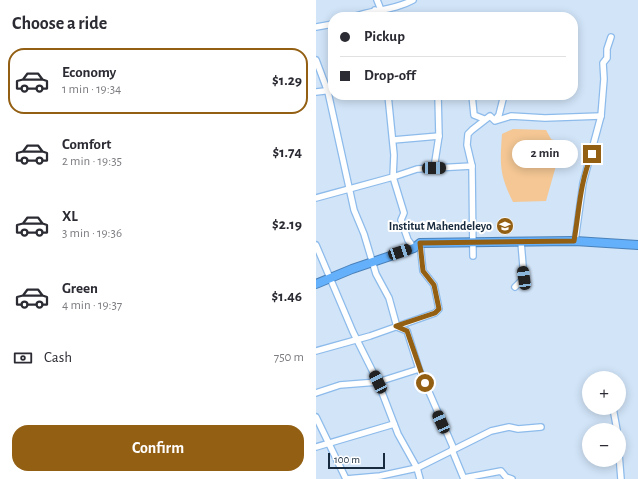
<!DOCTYPE html>
<meta charset="utf-8">
<style>
body{margin:0;font-family:"Alegreya Sans",sans-serif;background:#f2f2f3;color:#2b2b33;height:100vh;display:flex;flex-direction:column;font-size:15px;white-space:nowrap}
*{box-sizing:border-box;margin:0}
p{font-size:13px;color:#7c7c81}
.icon{flex:none;width:22px;height:22px;fill:none;stroke:currentColor;stroke-width:2;stroke-linecap:round;stroke-linejoin:round}
.map{position:relative;flex:1;overflow:hidden}
.sheet{display:flex;flex-direction:column;background:#fff;width:316px}
.sheet>*{flex:none}
.banner{position:absolute;left:12px;top:12px;width:250px;height:88px;border-radius:16px;box-shadow:0 2px 10px #0003;display:grid;align-content:center;height:88px;padding:0 12px;background:#fff}
.controls{position:absolute;left:266px;top:371px;display:grid;gap:8px}
.controls a{display:grid;place-items:center;width:44px;height:44px;border-radius:50%;background:#fff;box-shadow:0 2px 10px #0003;font-size:20px}
.scale{position:absolute;left:12px;bottom:10px;width:57px;box-sizing:border-box;padding-left:4px;border:2px solid #182b3e;border-top:0;font-size:11px;line-height:14px;white-space:nowrap;color:#182b3e;-webkit-text-stroke:3px #fff;paint-order:stroke}
.end{position:absolute;width:18px;height:18px;margin:-9px;border:5px solid #935f13;background:#fff;box-shadow:0 0 0 2px #fff}
.from{border-radius:50%}
.bubble{position:absolute;height:28px;border-radius:14px;background:#fff;box-shadow:0 2px 10px #0003;font-size:13px;font-weight:600;line-height:28px;text-align:center}
.car{position:absolute;width:12px;height:24px;margin:-12px -6px;border-radius:5px;box-shadow:0 0 3px 1px #0007;background:linear-gradient(#222 24%,#8ab4d8 0 40%,#222 0 76%,#8ab4d8 0 86%,#222 0)}
.banner b{display:flex;align-items:center;gap:14px;height:38px;font-size:15px}
.banner b+b{border-top:1px solid #e1e1e2}
.banner i{width:10px;height:10px;background:#2b2b33}
ul{padding:0;list-style:none}
li{display:flex;align-items:center;gap:12px;height:66px;margin:0 8px 6px;padding:0 4px;border:2px solid transparent;border-radius:16px}
li div{flex:1}
li b{display:block;font-size:15px}
li em{font-style:normal;font-weight:600}
li.selected{border-color:#935f13}
li>.icon{width:36px;height:36px;stroke-width:1.5}
h2{padding:0 12px;font-size:18px;line-height:48px}
.pay{display:flex;align-items:center;gap:10px;height:44px;padding:0 12px;font-size:15px}
.pay p{margin-inline-start:auto}
.action{display:flex;gap:8px;margin-top:auto;padding:8px 12px}
.action a{flex:1;height:46px;border-radius:16px;background:#935f13;color:#fff;font-size:16px;font-weight:600;line-height:46px;text-align:center}
main{display:flex;flex:1;min-height:0}
.map>svg:first-child{display:block}
</style>
<main>
<section class="sheet">
<h2>Choose a ride</h2>
<ul>
<li class="selected"><svg class="icon" aria-label="car" viewBox="0 0 24 24"><path d="M5 17H2v-5l4-1 3-4h7l3 4 3 1v5h-3M9 17h6M6 11h13"/><circle cx="7" cy="17" r="2"/><circle cx="17" cy="17" r="2"/></svg><div><b>Economy</b><p>1 min · 19:34</p></div><em>$1.29</em></li>
<li><svg class="icon" aria-label="car" viewBox="0 0 24 24"><path d="M5 17H2v-5l4-1 3-4h7l3 4 3 1v5h-3M9 17h6M6 11h13"/><circle cx="7" cy="17" r="2"/><circle cx="17" cy="17" r="2"/></svg><div><b>Comfort</b><p>2 min · 19:35</p></div><em>$1.74</em></li>
<li><svg class="icon" aria-label="car" viewBox="0 0 24 24"><path d="M5 17H2v-5l4-1 3-4h7l3 4 3 1v5h-3M9 17h6M6 11h13"/><circle cx="7" cy="17" r="2"/><circle cx="17" cy="17" r="2"/></svg><div><b>XL</b><p>3 min · 19:36</p></div><em>$2.19</em></li>
<li><svg class="icon" aria-label="car" viewBox="0 0 24 24"><path d="M5 17H2v-5l4-1 3-4h7l3 4 3 1v5h-3M9 17h6M6 11h13"/><circle cx="7" cy="17" r="2"/><circle cx="17" cy="17" r="2"/></svg><div><b>Green</b><p>4 min · 19:37</p></div><em>$1.46</em></li>
</ul>
<div class="pay"><svg class="icon" aria-label="cash" viewBox="0 0 24 24"><path d="M3 7h18v10H3z"/><circle cx="12" cy="12" r="2"/></svg>Cash<p>750 m</p></div>
<div class="action"><a>Confirm</a></div>
</section>
<div class="map">
<svg width="322" height="479" viewBox="0 0 322 479">
<rect width="100%" height="100%" fill="#d1e4f8"/>
<!-- green -->
<path fill="#f4c794" d="M197,129L230,130L235,139L243,142L245,148L230,201L197,202C183,174 184,164 186,134Z"/>
<g fill="none" stroke-linecap="round" stroke-linejoin="round">
<!-- minor casing -->
<g stroke="#8dbbeb" stroke-width="8">
<g id="minor">
<path d="M61,0L65,10"/>
<path d="M59,10L60,17"/>
<path d="M37,17C58,9 77,11 97,0"/>
<path d="M0,27L17,24"/>
<path d="M0,60L12,92L38,210L48,234L60,274L73,298L81,327L91,331L103,369L137,447L136,450L148,479"/>
<path d="M0,92L17,90"/>
<path d="M72,95L78,155L77,177L88,213L85,220L92,240L98,248"/>
<path d="M156,95L158,115L168,119"/>
<path d="M179,120L183,115L188,95"/>
<path d="M77,140L123,136"/>
<path d="M118,168L123,136L122,95"/>
<path d="M0,198L77,177L101,169L156,166"/>
<path d="M259,241L267,183L285,116L288,79L287,63L291,58V49L295,37"/>
<path d="M0,245L37,332L62,382L82,434L101,468L104,479"/>
<path d="M157,256L156,166L151,145L152,134L156,130L174,116L179,121L195,116L229,118L285,116"/>
<path d="M199,287L208,278L205,242"/>
<path d="M0,351L54,336L119,313L123,309L118,285L107,271L104,243"/>
<path d="M0,393L24,385L62,382L103,369"/>
<path d="M297,408L301,430"/>
<path d="M0,417L30,479"/>
<path d="M0,447L78,424"/>
<path d="M303,454L305,479"/>
<path d="M148,478L185,471L190,477L196,479"/>
<path d="M30,479L64,476L101,468L175,431L193,427L202,429L225,427"/>
</g>
</g>
<!-- highway casing -->
<g stroke="#4a81b9" stroke-width="10">
<path id="highway" d="M0,284L36,269L98,248L104,243L259,241L322,245"/>
</g>
<!-- minor -->
<use href="#minor" stroke="#fff" stroke-width="5.5"/>
<!-- highway -->
<use href="#highway" stroke="#65b0fb" stroke-width="8"/>
</g>
<g fill="none" stroke-linecap="round" stroke-linejoin="round">
<!-- route -->
<path stroke="#935f13" stroke-width="5" d="M109,383L91,331L80,326L119,313L123,309L118,285L107,271L104,243L258,241C263,212 264,181 276,154"/>
</g>
<!-- icons -->
<defs>
<g id="school-disc" transform="scale(0.9)"><circle r="9.5" fill="#935f13" stroke="#fff"/><path d="M0-5L7-2L0 1L-7-2ZM-4 1L0 2.5L4 1V4Q0 6-4 4Z" fill="#fff"/></g>
</defs>
<g fill-rule="evenodd">
<use href="#school-disc" x="189" y="226"/>
</g>
<g text-anchor="middle" stroke-width="4" stroke-linejoin="round" paint-order="stroke">
<!-- poi labels -->
<g font-size="12" font-weight="bold" fill="#182b3e" stroke="#fff" text-anchor="end">
<text x="176" y="230">Institut Mahendeleyo</text>
</g>
</g>
</svg>
<div class="controls">
<a>+</a>
<a>−</a>
</div>
<div class="scale">100 m</div>
<i class="end from" style="left:109px;top:383px"></i>
<i class="end" style="left:276px;top:154px"></i>
<div class="bubble" style="left:196px;top:140px;width:66px">2 min</div>
<i class="car" style="left:118px;top:168px;rotate:89deg"></i>
<i class="car" style="left:84px;top:252px;rotate:72deg"></i>
<i class="car" style="left:208px;top:278px;rotate:352deg"></i>
<i class="car" style="left:62px;top:382px;rotate:334deg"></i>
<i class="car" style="left:125px;top:422px;rotate:336deg"></i>
<div class="banner">
<b><i class="from"></i>Pickup</b>
<b><i></i>Drop-off</b>
</div>
</div>
</main>
